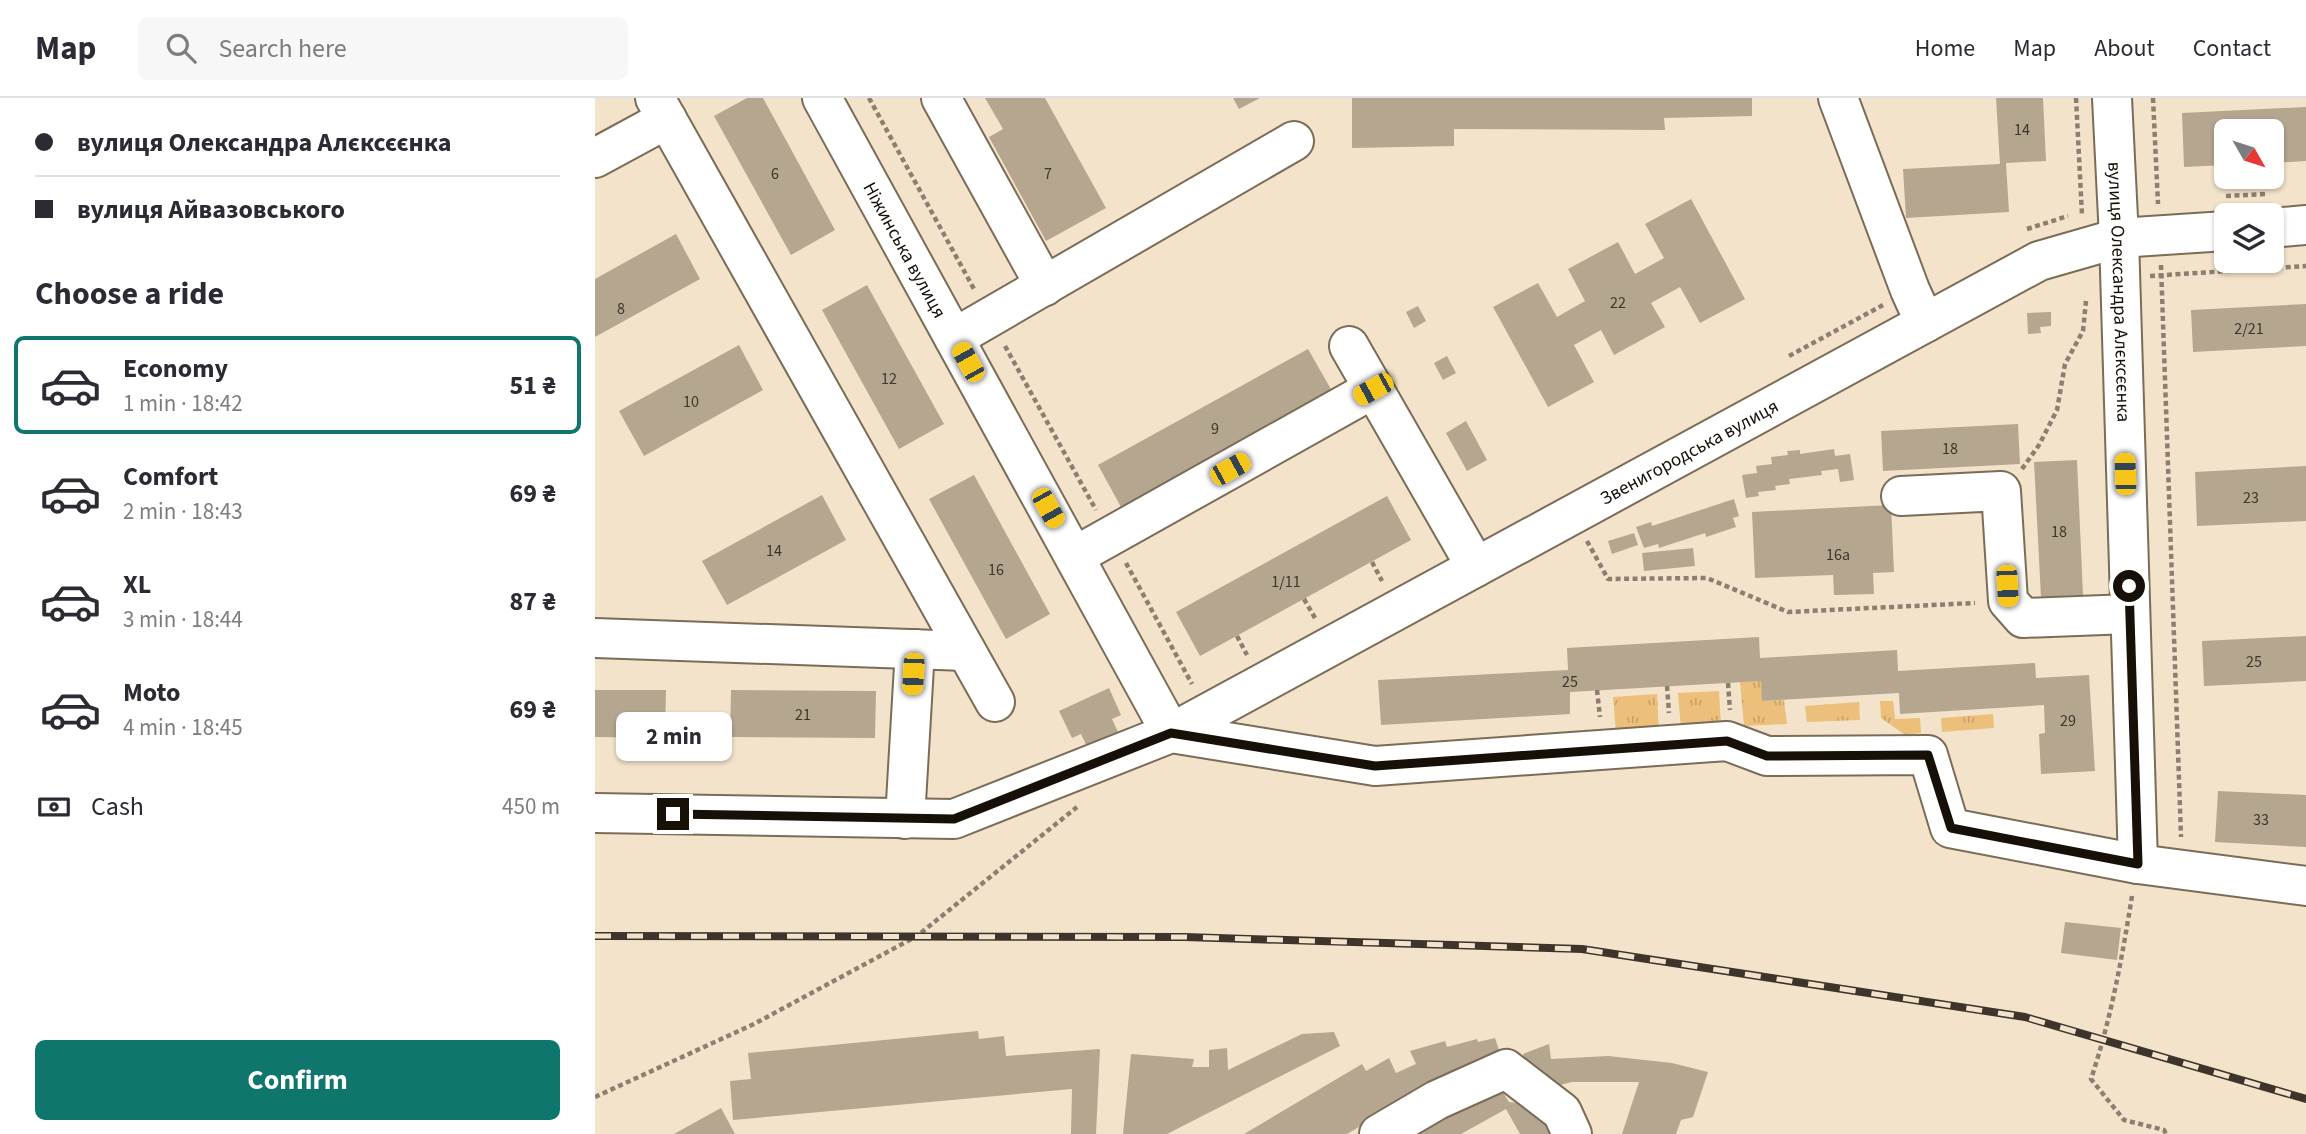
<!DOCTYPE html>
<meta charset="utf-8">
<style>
body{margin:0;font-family:"Source Sans 3",sans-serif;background:#f7f7f7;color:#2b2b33;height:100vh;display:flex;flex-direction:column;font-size:26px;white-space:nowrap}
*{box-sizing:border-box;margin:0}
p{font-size:23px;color:#7c7c81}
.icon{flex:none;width:38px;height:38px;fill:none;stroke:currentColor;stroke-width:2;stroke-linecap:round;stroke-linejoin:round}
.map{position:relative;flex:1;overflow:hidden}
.details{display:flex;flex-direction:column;background:#fff;width:595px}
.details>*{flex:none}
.guide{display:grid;align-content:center;height:154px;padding:0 35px;background:#fff}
.needle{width:46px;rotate:129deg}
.buttons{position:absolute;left:1619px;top:21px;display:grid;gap:14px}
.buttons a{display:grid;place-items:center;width:70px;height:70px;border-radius:10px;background:#fff;box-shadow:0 2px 5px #0004;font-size:35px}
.end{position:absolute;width:32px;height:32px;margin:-16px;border:9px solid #161008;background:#fff;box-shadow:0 0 0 4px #fff}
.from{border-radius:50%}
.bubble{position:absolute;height:49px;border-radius:10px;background:#fff;box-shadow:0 2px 5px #0004;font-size:23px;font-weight:700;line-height:49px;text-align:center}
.car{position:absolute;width:21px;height:42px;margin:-21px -10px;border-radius:9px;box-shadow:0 0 5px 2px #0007;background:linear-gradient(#f5c518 24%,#345 0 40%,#f5c518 0 76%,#345 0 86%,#f5c518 0)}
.guide b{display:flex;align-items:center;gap:24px;height:66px;font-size:26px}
.guide b+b{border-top:2px solid #e1e1e2}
.guide i{width:18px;height:18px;background:#2b2b33}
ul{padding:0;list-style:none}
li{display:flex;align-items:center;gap:21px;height:98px;margin:0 14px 10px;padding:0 21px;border:4px solid transparent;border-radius:10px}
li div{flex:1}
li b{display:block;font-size:26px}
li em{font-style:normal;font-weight:700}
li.on{border-color:#0f766e}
li>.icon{width:63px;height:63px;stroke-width:1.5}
h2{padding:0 35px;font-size:32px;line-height:84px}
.pay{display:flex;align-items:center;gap:18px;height:77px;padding:0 35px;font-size:26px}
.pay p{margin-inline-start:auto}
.action{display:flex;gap:14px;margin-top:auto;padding:14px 35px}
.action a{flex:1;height:80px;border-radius:10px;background:#0f766e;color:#fff;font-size:28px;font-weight:700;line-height:80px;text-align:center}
header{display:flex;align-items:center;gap:42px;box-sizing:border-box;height:98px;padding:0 35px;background:#fff;border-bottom:2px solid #e1e1e2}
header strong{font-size:33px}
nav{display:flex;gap:38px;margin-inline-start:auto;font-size:24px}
.search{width:490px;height:63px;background:#f7f7f7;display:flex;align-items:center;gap:18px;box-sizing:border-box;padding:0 24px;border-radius:10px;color:#7c7c81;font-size:26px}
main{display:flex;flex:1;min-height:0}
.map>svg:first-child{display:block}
</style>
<header>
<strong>Map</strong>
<div class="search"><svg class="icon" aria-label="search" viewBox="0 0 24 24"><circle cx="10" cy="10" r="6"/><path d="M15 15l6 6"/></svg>Search here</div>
<nav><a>Home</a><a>Map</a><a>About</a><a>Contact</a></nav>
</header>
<main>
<section class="details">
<div class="guide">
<b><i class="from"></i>вулиця Олександра Алєксєєнка</b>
<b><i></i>вулиця Айвазовського</b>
</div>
<h2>Choose a ride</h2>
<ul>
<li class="on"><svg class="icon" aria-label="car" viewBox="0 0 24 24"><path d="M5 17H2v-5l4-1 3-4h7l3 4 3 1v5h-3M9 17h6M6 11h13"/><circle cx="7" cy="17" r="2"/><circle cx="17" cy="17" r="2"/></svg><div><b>Economy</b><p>1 min · 18:42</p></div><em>51 ₴</em></li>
<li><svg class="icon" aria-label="car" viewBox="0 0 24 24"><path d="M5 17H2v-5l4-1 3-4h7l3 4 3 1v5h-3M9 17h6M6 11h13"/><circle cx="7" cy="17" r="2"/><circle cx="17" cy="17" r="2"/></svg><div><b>Comfort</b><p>2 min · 18:43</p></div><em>69 ₴</em></li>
<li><svg class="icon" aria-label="car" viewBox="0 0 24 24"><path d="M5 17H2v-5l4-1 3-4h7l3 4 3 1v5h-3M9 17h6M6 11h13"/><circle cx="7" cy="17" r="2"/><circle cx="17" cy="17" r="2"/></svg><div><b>XL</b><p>3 min · 18:44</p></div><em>87 ₴</em></li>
<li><svg class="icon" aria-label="car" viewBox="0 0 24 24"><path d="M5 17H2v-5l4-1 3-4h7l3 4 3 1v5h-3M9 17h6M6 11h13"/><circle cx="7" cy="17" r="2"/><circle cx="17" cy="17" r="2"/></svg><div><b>Moto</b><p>4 min · 18:45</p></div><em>69 ₴</em></li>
</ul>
<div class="pay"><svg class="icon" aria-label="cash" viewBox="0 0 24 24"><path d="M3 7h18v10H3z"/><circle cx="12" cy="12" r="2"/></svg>Cash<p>450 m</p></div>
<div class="action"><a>Confirm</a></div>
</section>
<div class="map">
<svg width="1711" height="1036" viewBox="0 0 1711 1036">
<defs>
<pattern id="grass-tufts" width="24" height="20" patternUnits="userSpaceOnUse" patternTransform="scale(1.75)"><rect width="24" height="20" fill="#ecbf7b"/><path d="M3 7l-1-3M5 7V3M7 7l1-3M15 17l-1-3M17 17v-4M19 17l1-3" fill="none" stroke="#caa369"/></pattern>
</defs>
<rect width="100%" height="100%" fill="#f3e3cb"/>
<!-- grass -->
<g fill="url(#grass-tufts)">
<path d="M1166,583L1168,603L1189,602L1192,626L1149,628L1145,584Z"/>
<path d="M1124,593L1126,629L1086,631L1083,595Z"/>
<path d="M1062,596L1064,633L1021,635L1018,599Z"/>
<path d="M1285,603H1298L1300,621L1325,620L1326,635L1310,637L1286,620Z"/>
<path d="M1264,604L1265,622L1212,624L1210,608Z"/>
<path d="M1398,616L1399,630L1347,634L1346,620Z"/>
</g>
<!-- building -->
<g fill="#b5a690">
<path d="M152,0H168L240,132L196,157L119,18Z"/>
<path d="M390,0H450L511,110L451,143L394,39L408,31Z"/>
<path d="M638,0H665L644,11Z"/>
<path d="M757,0H1157V18L1069,20L1070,32L859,31V48L757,50Z"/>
<path d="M1401,0H1448L1451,63L1411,65L1414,114L1311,120L1308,71L1405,66Z"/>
<path d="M1711,9V63L1676,65V33H1631V67L1589,69L1587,15Z"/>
<path d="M1096,101L1150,201L1105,225L1085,189L1056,205L1070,229L1019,257L1006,232L979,247L999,284L953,309L898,209L943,185L962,219L990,203L973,171L1023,144L1040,176L1069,160L1050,126Z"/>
<path d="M81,136L105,181L0,239V181Z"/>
<path d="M272,187L349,326L304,351L227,212Z"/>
<path d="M1711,206V248L1598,254L1596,212Z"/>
<path d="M823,208L831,223L819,230L811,214Z"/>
<path d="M1456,214V228L1445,229L1446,235L1433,236L1432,215Z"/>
<path d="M144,247L168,292L49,358L24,313Z"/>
<path d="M713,251L737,293L526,409L503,367Z"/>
<path d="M852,258L861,275L848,282L839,265Z"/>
<path d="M871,323L892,362L872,373L851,335Z"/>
<path d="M1423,326L1425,366L1288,373L1286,333Z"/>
<path d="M1239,351L1240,358L1255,356L1259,382L1245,384L1243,371L1226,373L1227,377L1194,381L1195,386L1180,388L1181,392L1163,394L1164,398L1151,400L1147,377L1162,375L1161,368L1177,366L1176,359L1193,357L1192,353L1205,352V356Z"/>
<path d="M1482,362L1488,497L1446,499L1439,364Z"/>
<path d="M1711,368V423L1602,428L1600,374Z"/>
<path d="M379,377L455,516L411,541L334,401Z"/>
<path d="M227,397L251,442L132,507L107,463Z"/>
<path d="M792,398L816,442L605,558L581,514Z"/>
<path d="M1139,401L1144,418L1138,420L1141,429L1111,439L1110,435L1064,450L1063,446L1049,450L1041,429L1056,424L1057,428Z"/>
<path d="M1296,407L1299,474L1278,475L1279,496L1239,497L1238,477L1160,480L1157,414Z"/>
<path d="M1039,435L1043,447L1017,456L1013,443Z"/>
<path d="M1098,450L1100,468L1049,473L1047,455Z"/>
<path d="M1711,538V583L1609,588L1607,543Z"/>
<path d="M1164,539L1165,560L1302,552L1303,573L1440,565L1441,580L1494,577L1500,673L1446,676L1444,636L1450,635L1449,607L1305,616L1304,595L1167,603L1166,583L975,594V616L786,627L783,582L973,572L972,550Z"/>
<path d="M514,590L526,617L517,621L524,636L493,651L486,636L477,640L464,613Z"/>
<path d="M0,592H71L70,640L0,639Z"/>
<path d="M136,592L281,593L280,640L135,639Z"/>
<path d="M1623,693L1711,697V749L1620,744Z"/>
<path d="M1470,824L1526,830L1522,862L1466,855Z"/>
<path d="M383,933L384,941L409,938L411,958L505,951L501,1036H476L477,991L138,1022L135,983L156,981L153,955Z"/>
<path d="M739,934L745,948L572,1036H528L536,956L599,961L597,969H614V952L632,950L633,972L707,936Z"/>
<path d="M900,940L908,964L835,988L752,1036H649L767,966L771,973L794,960L801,975L821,966L815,953L850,943L852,949L882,941L883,944Z"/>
<path d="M954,946L956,961L1013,958L1077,965L1113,974L1098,1019L1086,1022L1081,1036H1027L1044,984H977L949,991L936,984L928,956Z"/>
<path d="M903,987L914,1004L941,1007L958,1036H925L911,1011L866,1036H817Z"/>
<path d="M126,1010L140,1036H79Z"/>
</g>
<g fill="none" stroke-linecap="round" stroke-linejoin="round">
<!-- minor casing -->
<g stroke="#7a6c57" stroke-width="42">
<g id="minor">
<path d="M60,0L400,604"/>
<path id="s1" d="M227,0L576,635L1444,163L1524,140L1631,133"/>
<path d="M346,0L450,188"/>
<path d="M1243,0L1315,192L1330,225"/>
<path id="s2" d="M1517,0L1524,140L1543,766"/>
<path d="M0,60L72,21"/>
<path d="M1676,130L1711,127"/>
<path d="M359,240L699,43"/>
<path d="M754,248L881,469"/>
<path d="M1306,398L1406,393L1413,503L1428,520L1535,516"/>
<path d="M480,458L778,291"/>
<path d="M0,540L371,553"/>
<path d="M0,715L359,721L576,635L780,668L1132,643L1172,658L1333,657L1355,730L1543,766L1711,788"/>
<path d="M310,721L320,551"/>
<path d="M784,1036L842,1002L911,971L967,1014L977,1036"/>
</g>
</g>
<!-- path -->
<g stroke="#8b7f6f" stroke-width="4.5" stroke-dasharray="5 3.5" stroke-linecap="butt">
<path d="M274,0L379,191"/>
<path d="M1481,0L1487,117"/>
<path d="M1558,0L1563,106"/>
<path d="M1631,98L1671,96"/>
<path d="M1432,131L1473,118"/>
<path d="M1566,167L1586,739"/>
<path d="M1555,178L1711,168"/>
<path d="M410,248L501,412"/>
<path d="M1194,258L1288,207"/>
<path d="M1427,371L1444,347L1462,312L1470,266L1488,233L1491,203"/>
<path d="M992,443L1013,481L1112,480L1193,514L1380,505"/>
<path d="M777,464L787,483"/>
<path d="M531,465L597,586"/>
<path d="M709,501L720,520"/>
<path d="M642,538L652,557"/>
<path d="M1133,585L1135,612"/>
<path d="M1072,588L1074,615"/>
<path d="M1002,592L1005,619"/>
<path d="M1537,798C1527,860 1516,921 1496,981L1529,1022L1569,1032L1571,1036"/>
<path d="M0,999L159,926L322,838L482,709"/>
</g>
<!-- minor -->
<use href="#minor" stroke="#fff" stroke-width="38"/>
<!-- rail casing -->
<g stroke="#3d352b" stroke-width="8">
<path id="rail" d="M0,838L590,839L987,851L1430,919L1711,1001"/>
</g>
<!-- rail -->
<use href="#rail" stroke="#f3e3cb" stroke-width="5" stroke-dasharray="16" stroke-linecap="butt"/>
</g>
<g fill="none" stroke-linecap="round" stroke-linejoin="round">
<!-- route -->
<path stroke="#161008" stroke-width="9" d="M78,716L359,721L576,635L780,668L1132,643L1172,658L1333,657L1356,730L1543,766L1534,488"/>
</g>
<g text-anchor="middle" stroke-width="6" stroke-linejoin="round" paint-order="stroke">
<!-- number labels -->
<g font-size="16" fill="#3e362a">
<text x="1427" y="37">14</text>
<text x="180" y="81">6</text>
<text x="453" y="81">7</text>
<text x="1023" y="210">22</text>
<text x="26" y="216">8</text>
<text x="1654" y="236">2/21</text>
<text x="294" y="286">12</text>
<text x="96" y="309">10</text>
<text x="620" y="336">9</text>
<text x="1355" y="356">18</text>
<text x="1656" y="405">23</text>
<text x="1464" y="439">18</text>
<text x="179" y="458">14</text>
<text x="1243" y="462">16а</text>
<text x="401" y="477">16</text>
<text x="691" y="489">1/11</text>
<text x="1659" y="569">25</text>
<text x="975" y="589">25</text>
<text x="208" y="622">21</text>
<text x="1473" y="628">29</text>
<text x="1666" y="727">33</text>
</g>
<!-- street labels -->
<g font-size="19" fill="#161008" stroke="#f3e3cb">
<text dy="7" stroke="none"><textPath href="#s1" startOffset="173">Ніжинська вулиця</textPath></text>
<text dy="7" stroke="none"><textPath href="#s2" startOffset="194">вулиця Олександра Алєксєєнка</textPath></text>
<text dy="7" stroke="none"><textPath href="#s1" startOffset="1314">Звенигородська вулиця</textPath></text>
</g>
</g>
</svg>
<div class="buttons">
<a><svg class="needle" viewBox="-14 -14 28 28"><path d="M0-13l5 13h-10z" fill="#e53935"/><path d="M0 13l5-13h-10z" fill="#7c7c81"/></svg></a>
<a><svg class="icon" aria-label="layers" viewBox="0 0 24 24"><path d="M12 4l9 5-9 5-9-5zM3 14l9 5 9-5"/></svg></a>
</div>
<i class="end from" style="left:1534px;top:488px"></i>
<i class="end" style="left:78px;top:716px"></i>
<div class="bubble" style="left:21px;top:614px;width:116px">2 min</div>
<i class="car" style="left:373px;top:264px;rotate:331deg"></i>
<i class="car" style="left:778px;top:291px;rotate:241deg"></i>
<i class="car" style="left:635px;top:371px;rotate:61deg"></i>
<i class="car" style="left:1530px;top:376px;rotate:358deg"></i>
<i class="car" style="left:453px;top:410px;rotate:151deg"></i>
<i class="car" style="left:1412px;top:488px;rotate:177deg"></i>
<i class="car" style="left:318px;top:576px;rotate:183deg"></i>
</div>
</main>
